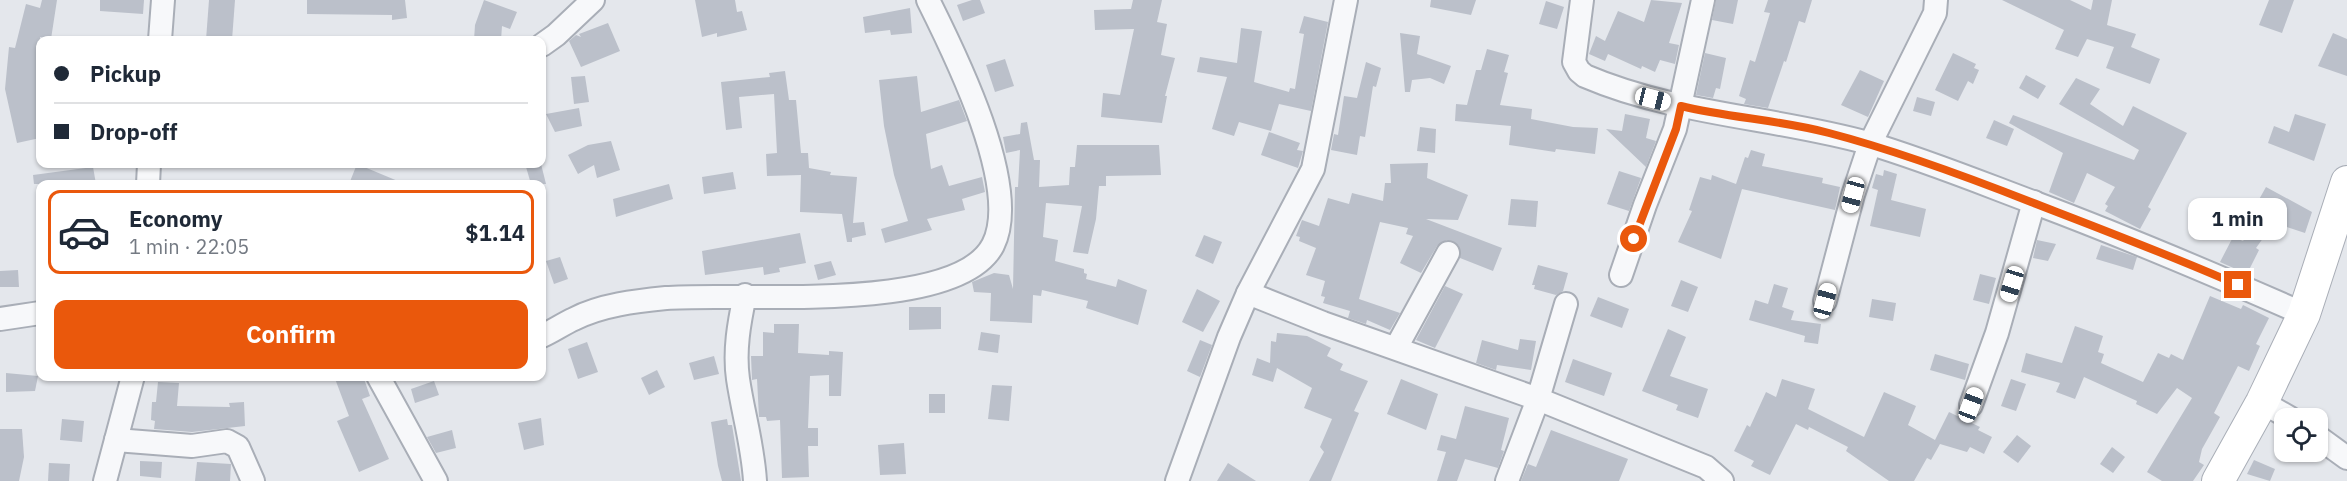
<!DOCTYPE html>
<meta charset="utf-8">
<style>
body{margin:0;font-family:"IBM Plex Sans",sans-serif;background:#f6f6f7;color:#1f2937;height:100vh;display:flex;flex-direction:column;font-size:22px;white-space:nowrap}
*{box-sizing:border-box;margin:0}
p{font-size:20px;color:#747a83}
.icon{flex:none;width:33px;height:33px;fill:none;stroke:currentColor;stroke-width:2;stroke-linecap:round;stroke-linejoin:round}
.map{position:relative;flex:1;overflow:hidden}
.sheet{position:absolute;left:36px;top:180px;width:510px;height:201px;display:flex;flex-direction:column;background:#fff;border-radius:12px;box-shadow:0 2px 4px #0004}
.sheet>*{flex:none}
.banner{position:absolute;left:36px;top:36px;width:510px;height:132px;border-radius:12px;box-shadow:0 2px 4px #0004;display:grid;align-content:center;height:132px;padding:0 18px;background:#fff}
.tools{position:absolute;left:2274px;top:408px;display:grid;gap:12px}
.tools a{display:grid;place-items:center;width:54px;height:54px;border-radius:12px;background:#fff;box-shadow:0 2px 4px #0004;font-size:30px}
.end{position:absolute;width:27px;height:27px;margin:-14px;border:8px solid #ea580c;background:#fff;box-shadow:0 0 0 3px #fff}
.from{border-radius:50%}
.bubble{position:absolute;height:42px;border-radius:12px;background:#fff;box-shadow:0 2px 4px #0004;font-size:20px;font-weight:800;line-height:42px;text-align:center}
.car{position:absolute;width:18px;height:36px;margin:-18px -9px;border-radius:8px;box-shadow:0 0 4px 2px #0007;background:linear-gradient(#fff 24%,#345 0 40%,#fff 0 76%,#345 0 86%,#fff 0)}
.banner b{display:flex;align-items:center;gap:21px;height:57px;font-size:22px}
.banner b+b{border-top:2px solid #e0e1e3}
.banner i{width:15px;height:15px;background:#1f2937}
ul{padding:10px 0 0;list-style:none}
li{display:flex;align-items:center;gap:18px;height:84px;margin:0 12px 9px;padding:0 6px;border:3px solid #e0e1e3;border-radius:12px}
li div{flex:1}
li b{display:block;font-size:22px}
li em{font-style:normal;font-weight:800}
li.current{border-color:#ea580c}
li>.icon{width:54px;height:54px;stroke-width:1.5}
.cta{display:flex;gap:12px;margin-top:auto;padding:12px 18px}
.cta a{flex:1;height:69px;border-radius:12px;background:#ea580c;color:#fff;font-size:24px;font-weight:800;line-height:69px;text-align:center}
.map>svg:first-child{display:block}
</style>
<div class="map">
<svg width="2347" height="481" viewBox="0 0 2347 481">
<rect width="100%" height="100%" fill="#e4e7ec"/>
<!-- building -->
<g fill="#bbc0ca">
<path d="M42,0H57L51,39L40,37V138L17,143L5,89L9,47L15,48L26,4L40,8Z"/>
<path d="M100,0H144L143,14L100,11Z"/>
<path d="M209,0H235L232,40H206Z"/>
<path d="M307,0H405L407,18L392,20V15L307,14Z"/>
<path d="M484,0L517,12L510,29L502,26L501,40H474L475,25Z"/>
<path d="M695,0H735L737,12L742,11L747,30L717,37V33L702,37Z"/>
<path d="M972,0H980L985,13L963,21L957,5Z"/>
<path d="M1133,0H1162L1157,22L1167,24L1161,55L1175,58L1165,96H1167L1162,123L1101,117L1103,93L1120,95L1134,29L1095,30L1094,10L1131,9Z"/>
<path d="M1431,0H1476L1471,15L1430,7Z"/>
<path d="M1651,0L1682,3L1669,43L1679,45L1675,64L1660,60L1655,72L1642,66L1641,69L1608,54L1605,61L1589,54L1596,36L1605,41L1618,11L1644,22Z"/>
<path d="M1716,0H1738L1733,24L1712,20Z"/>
<path d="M1768,0H1812L1805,23L1799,21L1786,62L1784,61L1768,108L1744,104L1746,99L1739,96L1750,60L1755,62L1770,13L1764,12Z"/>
<path d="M2002,0H2070L2091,10L2093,0H2112L2107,25L2136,34L2131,47L2160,59L2150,84L2106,68L2114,47L2087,39L2078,57L2055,49L2064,30Z"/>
<path d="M2269,0H2294L2282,33L2259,25Z"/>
<path d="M1546,1L1564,7L1557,29L1539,24Z"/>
<path d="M910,8L912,33L891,35L890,30L865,33L863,17Z"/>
<path d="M1304,16L1328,22L1311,111L1279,104L1271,131L1239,122L1234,136L1212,129L1227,77L1197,72L1200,57L1237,63L1241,28L1262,31L1254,82L1289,92L1290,88L1295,89L1304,34L1299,33Z"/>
<path d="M608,23L620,51L581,67L569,41L576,35L581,37L579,34Z"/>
<path d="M1400,33L1420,36L1417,54L1451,66L1444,84L1430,78L1412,80L1410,92H1405Z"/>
<path d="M2333,33L2347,39V76L2318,66Z"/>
<path d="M1487,49L1509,55L1504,72L1508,73L1500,105L1532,109L1531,119L1573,127L1598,128L1595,154L1556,149L1555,152L1509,145L1511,126L1455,121L1456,104L1467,105L1476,70H1481Z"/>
<path d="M1705,53L1726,58L1720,89L1716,88L1713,98L1696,95Z"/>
<path d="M1953,53L1976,64L1974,68L1979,70L1973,84L1968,81L1958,101L1935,90Z"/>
<path d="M1005,59L1014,86L995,92L986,65Z"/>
<path d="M1366,62L1381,68L1376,87L1373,86L1365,137L1360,136L1357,155L1331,150L1334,134L1338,135L1344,96L1357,98Z"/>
<path d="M1860,70L1884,81L1868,117L1841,105Z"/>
<path d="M785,71L789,100H796L801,153H808L809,168L831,172L830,175L857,177L853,223L864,222L866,235L852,238V242H847L842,214L800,212L801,175L767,176L766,154L777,153L774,94L739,97L742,128L726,130L721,82L770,77L769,73Z"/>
<path d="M2026,75L2046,86L2038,99L2019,88Z"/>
<path d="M585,76L589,102L574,104L571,77Z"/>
<path d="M917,76L921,112L959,100L967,121L926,134L931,169L942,165L949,186L982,177L985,192L962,199L965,210L927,219L932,230L885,243L881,229L908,221L894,175L884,126L879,80Z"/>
<path d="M2076,78L2100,89L2090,104L2123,126L2133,106L2187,133L2148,207L2151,209L2140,229L2105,211L2108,206L2105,204L2115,187L2087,173L2074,203L2049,192L2063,153L2009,123L2013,115L2134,160L2139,150L2059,104Z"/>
<path d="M1917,97L1935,102L1931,116L1913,111Z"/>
<path d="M579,108L582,126L555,132L546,114Z"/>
<path d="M1625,114L1650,119L1646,138L1656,141L1646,167L1606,129L1622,131Z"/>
<path d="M2295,114L2326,124L2314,161L2268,143L2274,126L2289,132Z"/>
<path d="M1994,120L2014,129L2007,146L1986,138Z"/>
<path d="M1027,122L1034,160H1040L1039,187L1069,185L1070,167H1075L1077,145H1159L1161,175L1106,176V186H1099L1096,219L1088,254L1073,252L1082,206L1046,203L1043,237L1058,240L1055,261L1084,269V273L1087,274L1086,279L1116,287L1118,279L1147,290L1138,325L1086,308L1088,301L1042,290L1041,296L1033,295L1032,323L990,321L991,293L974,292L972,282L994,273L1009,275L1013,289L1015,187H1018L1020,150L1006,153L1003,137L1020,134L1021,123Z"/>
<path d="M1420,127L1436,129L1435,153L1417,151Z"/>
<path d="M1269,132L1300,143L1297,150L1303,151L1298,168L1261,155Z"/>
<path d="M611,141L620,170L597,178L594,165L578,174L568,155L588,145Z"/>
<path d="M1751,150L1765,154L1762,166L1823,178L1822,183L1840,187L1835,210L1742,189L1721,259L1678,242L1692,211L1689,210L1700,177L1711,180L1712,175L1736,184L1745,157L1748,158Z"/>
<path d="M1428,163L1427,178L1468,195L1458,220L1426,219L1502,248L1493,271L1460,258L1459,246L1447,240L1437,246L1421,273L1400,263L1413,236L1406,234L1408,228L1380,222L1359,299L1400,313L1390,330L1367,320L1366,324L1348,318L1350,311L1323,303L1325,297L1321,296L1325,281L1306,275L1316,248L1299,241L1300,237L1296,236L1302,220L1319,226L1328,198L1349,204L1352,193L1383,201L1385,183H1391L1390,164Z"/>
<path d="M357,164L405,184H349Z"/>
<path d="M541,164L546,184H531L526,167Z"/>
<path d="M93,167L96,184H34L33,175Z"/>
<path d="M1884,170L1897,174L1891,200L1926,209L1920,237L1870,226L1878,190L1872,188L1876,174L1883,176Z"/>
<path d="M1619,171L1641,178L1629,211L1607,204Z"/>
<path d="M733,172L736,189L704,194L702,177Z"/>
<path d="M669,184L673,199L616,217L613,199Z"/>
<path d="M2266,187L2312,212L2305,233L2274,223L2256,248L2259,250L2247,274L2220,262L2233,237L2243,241L2266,208L2257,203Z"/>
<path d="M1511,199L1538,201L1536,227L1508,225Z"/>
<path d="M800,233L806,263L779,268L780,272L764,275L763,267L705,275L702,251Z"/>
<path d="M1204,235L1222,242L1213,264L1195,256Z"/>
<path d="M2037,240L2056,244L2048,261L2033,258Z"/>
<path d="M2101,245L2137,257L2133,270L2096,259Z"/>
<path d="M560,257L568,279L554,284L546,261Z"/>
<path d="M831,261L836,275L818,280L814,265Z"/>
<path d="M1538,265L1568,273L1563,291L1556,295L1534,289L1535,285H1532Z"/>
<path d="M18,270L19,287H0V271Z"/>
<path d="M1980,274L1996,278L1989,304L1973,300Z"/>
<path d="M1681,280L1698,287L1688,312L1671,306Z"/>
<path d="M1774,284L1788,288L1782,307L1794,311L1791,320L1821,324L1818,344L1804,342L1805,336L1749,320L1755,300L1768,304Z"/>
<path d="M1445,286L1463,294L1435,348L1416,340Z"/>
<path d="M1197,289L1220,301L1203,332L1182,322Z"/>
<path d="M2210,296L2241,309L2243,305L2269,318L2256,344L2260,346L2249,371L2238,366L2214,413L2220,417L2202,449L2199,462L2204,465L2193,481H2162L2147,472L2192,398L2177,388L2157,414L2136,404L2137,401L2084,377L2075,399L2056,392L2060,383L2021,372L2026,353L2062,363L2075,326L2103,336L2098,352L2104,354L2101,363L2143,382L2158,353L2169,358L2171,354L2183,360Z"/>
<path d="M1598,297L1629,309L1622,328L1590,316Z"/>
<path d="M1872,299L1896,303L1893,321L1869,317Z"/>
<path d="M909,307H941V329L909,330Z"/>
<path d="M774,324H799L798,353L829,355V351L843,352L841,396H829V375L810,376L808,428H818V446H808L809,477L782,478L780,420L767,421L766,417H759L757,379L752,380L751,356H763V332L774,333Z"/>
<path d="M1668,329L1686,337L1670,376L1708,389L1698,418L1676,410L1678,405L1642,391Z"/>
<path d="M981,332L1000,335L998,353L978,350Z"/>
<path d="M1277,333L1307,336L1331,348L1327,356L1343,364L1340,370L1368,381L1354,411L1359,413L1331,481H1309L1324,452L1320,447L1332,419L1304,408L1312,388L1277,368L1273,382L1252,375L1257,358L1270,363L1271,341L1276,342Z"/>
<path d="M1520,339L1536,341L1531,370L1497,365L1496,370L1476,363L1482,340L1518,350Z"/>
<path d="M1200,340L1212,345L1200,377L1187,371Z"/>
<path d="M587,342L598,372L578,379L568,349Z"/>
<path d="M1935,354L1969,364L1965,380L1930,370Z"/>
<path d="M714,356L719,374L694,380L689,363Z"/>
<path d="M1573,359L1612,373L1604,396L1565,382Z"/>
<path d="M657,370L665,387L649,395L641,378Z"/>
<path d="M6,373L38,376L35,391L6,392Z"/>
<path d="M334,376H363L370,396L362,399L389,459L359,472L337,421L349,416Z"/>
<path d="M1401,379L1438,394L1426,430L1387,414Z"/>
<path d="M1782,379L1815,389L1808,409L1864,437L1884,392L1916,406L1908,425L1935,440L1949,412L1980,427L1978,430L1992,437L1984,454L1970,447L1967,452L1940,444L1931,460L1927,458L1914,481H1889L1846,451L1848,447L1809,427L1808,430L1796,424L1770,475L1751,466L1754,461L1734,451L1747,425L1750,427L1766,392L1776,397Z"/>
<path d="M2011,379L2026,384L2016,411L2001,406Z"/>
<path d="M434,381L439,395L415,403L411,389Z"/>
<path d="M158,382L179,383L177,406L230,407L229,403L244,402L245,426L192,432L154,429L155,421L151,420L152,402H156Z"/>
<path d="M992,385L1012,386L1009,421L988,419Z"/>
<rect x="929" y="394" width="16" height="19"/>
<path d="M1465,406L1509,418L1501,450L1504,451L1498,468L1465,459L1457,481H1437L1446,452L1437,450L1441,435L1456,439Z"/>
<path d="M541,418L544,445L524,450L518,423Z"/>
<path d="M62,419L84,421L82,442L60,440Z"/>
<path d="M727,419L728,425H732L741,481H722L718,466L711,422Z"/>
<path d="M0,429H22L24,457L19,481H0Z"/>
<path d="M452,430L456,448L436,453L427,437Z"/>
<path d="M1551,430L1628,459L1619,481H1521L1528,464L1536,467Z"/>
<path d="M2017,435L2031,446L2018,463L2003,452Z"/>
<path d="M904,443L906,474L880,475L878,445Z"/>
<path d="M2112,447L2125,457L2113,473L2100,464Z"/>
<path d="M2254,460L2275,469L2270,481L2247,474Z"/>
<path d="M140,461L162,462L161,478L140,476Z"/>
<path d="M197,462L231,464L230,481H195Z"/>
<path d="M49,463L70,464L69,481H48Z"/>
<path d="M1228,463L1256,481H1217Z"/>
</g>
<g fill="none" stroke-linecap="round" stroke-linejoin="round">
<!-- street casing -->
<g stroke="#a9aeb7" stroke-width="26">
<g id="street">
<path d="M1582,0L1574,62L1579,71L1585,76C1676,115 1775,117 1868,143C1925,160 1979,182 2035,203C2126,237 2215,275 2304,314"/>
<path d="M160,40L163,0"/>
<path d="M542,45L556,35L593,0"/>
<path d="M148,184L149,164"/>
<path d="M1621,275L1645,205L1675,129L1703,0"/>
<path d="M1248,293L1323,323L1538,399L1706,467L1722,481"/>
<path d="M745,295C739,323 734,351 738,379C743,413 753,446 755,481"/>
<path d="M1825,301L1853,195L1870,144L1935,13L1936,0"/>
<path d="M0,319L40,313"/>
<path d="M542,336C553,331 563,324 574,319C601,305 636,301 666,298C738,292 957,315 993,245C1022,188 955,54 928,0"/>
<path d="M1396,348L1448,253"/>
<path d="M378,376L436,481"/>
<path d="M2262,402L2290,418"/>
<path d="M1971,405L1997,333L2034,202"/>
<path d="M2318,437L2347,458"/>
<path d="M116,440L192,446L227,441L238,447L253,481"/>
<path d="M105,481L133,376"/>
<path d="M1177,481L1229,337L1248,293L1313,169L1346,0"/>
<path d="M1507,481L1538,399L1566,304"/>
</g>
</g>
<!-- secondary casing -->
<g stroke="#a9aeb7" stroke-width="34">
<path id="secondary" d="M2218,481L2262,402L2304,314L2347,182"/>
</g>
<!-- street -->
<use href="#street" stroke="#f7f8fa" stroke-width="22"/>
<!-- secondary -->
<use href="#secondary" stroke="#fff" stroke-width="32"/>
</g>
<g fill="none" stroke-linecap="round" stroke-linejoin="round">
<!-- route -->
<path stroke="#ea580c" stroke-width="8" d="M1634,239L1676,129L1681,106C1730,118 1781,120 1829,133C1898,151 1965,176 2031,202C2101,229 2170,255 2238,285"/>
</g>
</svg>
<div class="tools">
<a><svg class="icon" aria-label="locate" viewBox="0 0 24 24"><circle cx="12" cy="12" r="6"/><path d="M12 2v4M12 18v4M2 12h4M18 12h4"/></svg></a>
</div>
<i class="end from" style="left:1634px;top:239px"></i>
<i class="end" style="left:2238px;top:285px"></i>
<div class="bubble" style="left:2188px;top:198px;width:99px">1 min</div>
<i class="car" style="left:1653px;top:99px;rotate:104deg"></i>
<i class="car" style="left:1853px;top:195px;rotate:195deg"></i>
<i class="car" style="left:2012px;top:284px;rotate:197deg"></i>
<i class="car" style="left:1825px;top:301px;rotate:15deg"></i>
<i class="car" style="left:1971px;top:405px;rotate:21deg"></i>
<div class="banner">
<b><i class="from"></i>Pickup</b>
<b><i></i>Drop-off</b>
</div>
<section class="sheet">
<ul>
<li class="current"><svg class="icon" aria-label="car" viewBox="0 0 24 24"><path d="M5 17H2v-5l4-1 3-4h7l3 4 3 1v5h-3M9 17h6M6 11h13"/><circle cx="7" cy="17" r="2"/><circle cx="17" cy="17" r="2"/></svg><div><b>Economy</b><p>1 min · 22:05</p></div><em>$1.14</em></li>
</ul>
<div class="cta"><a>Confirm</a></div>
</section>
</div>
